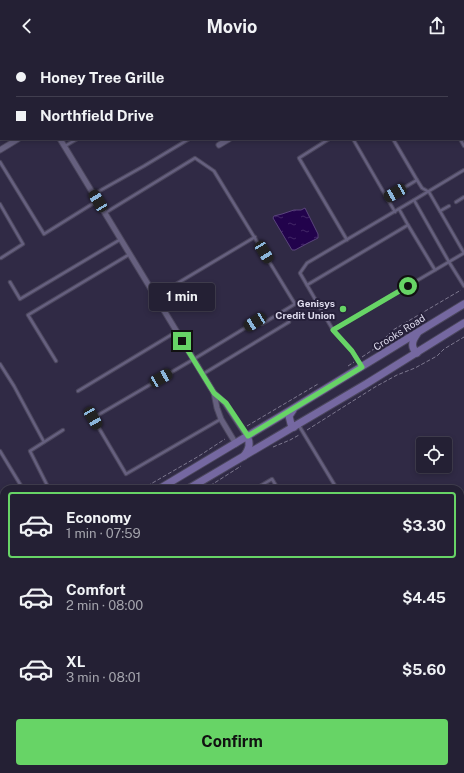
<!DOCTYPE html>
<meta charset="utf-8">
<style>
body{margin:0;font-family:"Public Sans",sans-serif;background:#2c283c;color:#f1f3f6;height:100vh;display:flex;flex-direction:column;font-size:15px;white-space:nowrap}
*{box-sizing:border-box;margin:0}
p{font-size:13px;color:#a3a3ac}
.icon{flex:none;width:22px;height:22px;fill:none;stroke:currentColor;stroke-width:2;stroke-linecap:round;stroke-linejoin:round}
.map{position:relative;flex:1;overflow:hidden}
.sheet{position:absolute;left:0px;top:433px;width:464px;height:288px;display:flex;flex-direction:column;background:#242034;border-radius:12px 12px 0 0;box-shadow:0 2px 6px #0003,0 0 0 1px #413e4f}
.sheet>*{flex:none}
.guide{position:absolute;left:0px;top:0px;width:464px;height:88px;box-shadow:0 2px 6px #0003,0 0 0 1px #413e4f;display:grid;align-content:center;height:88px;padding:0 16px;background:#242034}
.buttons{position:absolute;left:416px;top:385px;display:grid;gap:8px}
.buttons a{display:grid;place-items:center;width:36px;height:36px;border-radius:4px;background:#242034;box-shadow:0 2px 6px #0003,0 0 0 1px #413e4f;font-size:20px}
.end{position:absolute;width:18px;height:18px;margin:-9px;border:5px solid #67d466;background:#111;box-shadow:0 0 0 2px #111}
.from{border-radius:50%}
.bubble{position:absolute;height:28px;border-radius:4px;background:#242034;box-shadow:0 2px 6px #0003,0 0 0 1px #413e4f;font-size:13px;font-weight:700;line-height:28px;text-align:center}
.car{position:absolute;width:12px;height:24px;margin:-12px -6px;border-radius:5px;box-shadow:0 0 3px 1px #0007;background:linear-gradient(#222 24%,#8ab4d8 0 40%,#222 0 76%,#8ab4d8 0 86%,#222 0)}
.guide b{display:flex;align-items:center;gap:14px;height:38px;font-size:15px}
.guide b+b{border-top:1px solid #413e4f}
.guide i{width:10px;height:10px;background:#f1f3f6}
ul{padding:7px 0 0;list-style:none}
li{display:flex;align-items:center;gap:12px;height:66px;margin:0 8px 6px;padding:0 8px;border:2px solid transparent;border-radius:4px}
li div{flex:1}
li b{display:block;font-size:15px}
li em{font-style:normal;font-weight:700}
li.selected{border-color:#67d466}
li>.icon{width:36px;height:36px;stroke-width:1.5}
.primary-button{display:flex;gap:8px;margin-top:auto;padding:8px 16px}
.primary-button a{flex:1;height:46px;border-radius:4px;background:#67d466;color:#111;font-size:16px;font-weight:700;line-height:46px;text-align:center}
header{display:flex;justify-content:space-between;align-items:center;height:52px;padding:0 16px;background:#242034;font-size:18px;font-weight:700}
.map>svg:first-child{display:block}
</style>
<header><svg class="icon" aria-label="back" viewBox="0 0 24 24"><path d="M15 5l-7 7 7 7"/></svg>Movio<svg class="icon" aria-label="share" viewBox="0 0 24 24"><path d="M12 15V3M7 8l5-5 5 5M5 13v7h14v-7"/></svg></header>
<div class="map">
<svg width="464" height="721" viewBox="0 0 464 721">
<defs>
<pattern id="forest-firs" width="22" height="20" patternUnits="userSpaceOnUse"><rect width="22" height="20" fill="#54487c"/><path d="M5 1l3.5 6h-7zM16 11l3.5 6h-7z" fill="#6c628f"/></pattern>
<pattern id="water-ripples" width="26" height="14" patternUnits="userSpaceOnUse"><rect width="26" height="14" fill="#22034c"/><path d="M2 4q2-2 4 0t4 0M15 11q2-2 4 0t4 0" fill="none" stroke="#422766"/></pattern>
</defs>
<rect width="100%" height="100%" fill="#302a45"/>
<!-- forest -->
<path fill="url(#forest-firs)" d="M117,717H214L218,721H111Z"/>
<!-- water -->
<path fill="url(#water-ripples)" stroke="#5a447c" d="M305,156L318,182V186L308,191L295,198H292L273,166L274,164L282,162L294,158H301Z"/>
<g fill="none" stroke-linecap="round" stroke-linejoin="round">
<!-- lane casing -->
<g stroke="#4b465d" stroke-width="4.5">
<g id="lane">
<path d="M146,0L147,1"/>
<path d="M192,0V1"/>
<path d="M229,0L230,1"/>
<path d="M72,1L74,0"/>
<path d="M98,1L99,0"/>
<path d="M269,1L271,0"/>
<path d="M0,75L1,77"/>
<path d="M329,87L299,106L347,188"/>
<path d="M353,87L387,146"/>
<path d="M393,87L417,128L387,146L395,160"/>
<path d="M460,87L464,94"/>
<path d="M65,94L77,87"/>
<path d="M0,110L44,182L97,149"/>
<path d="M464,118L414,148L449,210L464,234"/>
<path d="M417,128L422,136L429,140L464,201"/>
<path d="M94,142L144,114L189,87"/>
<path d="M456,150L464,145"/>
<path d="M0,152L23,192L1,206"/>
<path d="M440,159L449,154"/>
<path d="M105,161L195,106L214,119L295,252L262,272L255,270L194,307L93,366L126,422L221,367"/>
<path d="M408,173L435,218"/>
<path d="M10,230L20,247L121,187"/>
<path d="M307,233L408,173L399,157"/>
<path d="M156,244L255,185"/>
<path d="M333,278L464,201"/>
<path d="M56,309L28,263L130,202"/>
<path d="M0,312L14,334L44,390"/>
<path d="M362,315L352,299L333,278L300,221L307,211L414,148"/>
<path d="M203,322L289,270"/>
<path d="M78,339L176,280"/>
<path d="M298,372L337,437"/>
<path d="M0,399L23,437"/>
<path d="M49,437L30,399L63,378"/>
<path d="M255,437L272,427L278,437"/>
<path d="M0,491L4,489"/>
<path d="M0,548L4,555"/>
<path d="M0,580L4,584"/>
<path d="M460,642L464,650"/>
<path d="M0,645L4,642"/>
<path d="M0,690L4,688"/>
<path d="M222,717L226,721"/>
<path d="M25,721L32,717"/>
<path d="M260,721L267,717"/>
<path d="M425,721L432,717"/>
</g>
</g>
<!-- street casing -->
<g stroke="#4b465d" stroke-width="7">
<g id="street">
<path d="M7,0L8,1"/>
<path d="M372,1L373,0"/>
<path d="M60,87L214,341L225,351L247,384"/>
<path d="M219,93L229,87"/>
<path d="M0,98L18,87"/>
<path d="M214,341L217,356L221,367L236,392"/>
<path d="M460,625L464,623"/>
<path d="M323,717L324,721"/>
</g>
</g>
<!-- secondary casing -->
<g stroke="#4b465d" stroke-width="9">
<g id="secondary">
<path d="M441,0L442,1"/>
<path d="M463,36L464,38"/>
<path d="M417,301C410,295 412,289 417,282"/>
<path d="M293,358L289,364L291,372L294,375"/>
<path d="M244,404C249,397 251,392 247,384"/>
<path d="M159,437L289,359L464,252"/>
<path d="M188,437L366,332L464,271"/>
<path d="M0,538L4,535"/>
</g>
</g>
<!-- path -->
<g stroke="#7d788f" stroke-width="1" stroke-dasharray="4 2" stroke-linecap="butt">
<path d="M427,0V1"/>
<path d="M460,0L461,1"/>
<path d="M463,5L464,7"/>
<path d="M463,67L464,68"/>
<path d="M362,305L377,295L387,284L393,278L461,238"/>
<path d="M348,314L354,310"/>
<path d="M247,374L318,332"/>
<path d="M307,378L375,335L397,323L415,316L437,304L444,297L464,285"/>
<path d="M273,395L290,388L299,383"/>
<path d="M142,437L199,404L225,387"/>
<path d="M205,437L241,414"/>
<path d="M0,521L4,518"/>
</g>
<!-- lane -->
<use href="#lane" stroke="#66607f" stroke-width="2.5"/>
<!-- street -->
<use href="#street" stroke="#66607f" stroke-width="5"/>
<!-- secondary -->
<use href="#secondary" stroke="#7568a1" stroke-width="7"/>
</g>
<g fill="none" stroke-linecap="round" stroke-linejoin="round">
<!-- route -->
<path stroke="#67d466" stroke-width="5" d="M182,289L214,341L226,351L248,384L362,315L352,299L333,278L408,234"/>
</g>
<!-- markers -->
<circle fill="#67d466" stroke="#26203a" stroke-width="1.5" cx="343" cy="257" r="4"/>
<g text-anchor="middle" stroke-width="4" stroke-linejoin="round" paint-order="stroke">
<!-- poi labels -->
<g font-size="10" font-weight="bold" fill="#dedbed" stroke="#26203a" text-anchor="end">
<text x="335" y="255">Genisys<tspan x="335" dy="12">Credit Union</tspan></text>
</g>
<!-- street labels -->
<g font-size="10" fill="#dedbed" stroke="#26203a">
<text transform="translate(399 280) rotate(-32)" y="4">Crooks Road</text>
</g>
</g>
</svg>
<div class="buttons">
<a><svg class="icon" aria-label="locate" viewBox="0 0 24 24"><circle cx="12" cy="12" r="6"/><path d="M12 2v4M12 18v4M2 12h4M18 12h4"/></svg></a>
</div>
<i class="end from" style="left:408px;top:234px"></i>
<i class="end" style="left:182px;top:289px"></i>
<div class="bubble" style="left:149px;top:231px;width:66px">1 min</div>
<i class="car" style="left:395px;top:141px;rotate:240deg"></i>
<i class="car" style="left:98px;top:149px;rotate:329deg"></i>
<i class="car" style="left:264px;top:200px;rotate:149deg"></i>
<i class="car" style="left:255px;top:270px;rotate:238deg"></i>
<i class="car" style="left:161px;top:326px;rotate:60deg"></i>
<i class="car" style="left:93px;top:366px;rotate:150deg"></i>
<div class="guide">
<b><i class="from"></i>Honey Tree Grille</b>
<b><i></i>Northfield Drive</b>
</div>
<section class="sheet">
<ul>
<li class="selected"><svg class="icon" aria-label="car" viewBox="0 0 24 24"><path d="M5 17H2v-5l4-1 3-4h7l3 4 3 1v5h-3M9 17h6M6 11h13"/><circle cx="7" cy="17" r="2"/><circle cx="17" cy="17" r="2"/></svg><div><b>Economy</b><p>1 min · 07:59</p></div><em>$3.30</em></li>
<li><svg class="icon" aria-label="car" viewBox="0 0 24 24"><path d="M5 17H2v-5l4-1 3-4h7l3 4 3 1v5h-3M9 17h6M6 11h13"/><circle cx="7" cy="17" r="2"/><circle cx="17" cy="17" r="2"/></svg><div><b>Comfort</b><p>2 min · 08:00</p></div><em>$4.45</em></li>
<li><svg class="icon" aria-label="car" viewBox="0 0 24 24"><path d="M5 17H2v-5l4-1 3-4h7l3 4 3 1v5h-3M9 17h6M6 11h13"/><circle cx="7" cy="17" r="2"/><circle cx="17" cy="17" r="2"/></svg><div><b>XL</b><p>3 min · 08:01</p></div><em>$5.60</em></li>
</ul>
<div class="primary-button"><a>Confirm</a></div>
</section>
</div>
